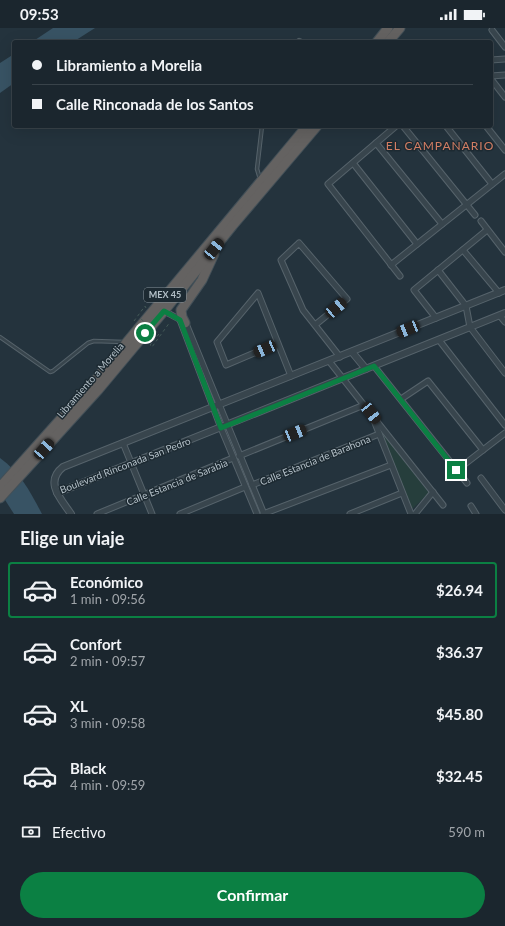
<!DOCTYPE html>
<html lang="es">
<meta charset="utf-8">
<style>
body{margin:0;font-family:Lato,sans-serif;background:#28323a;color:#f1f3f6;height:100vh;display:flex;flex-direction:column;font-size:15px;white-space:nowrap}
*{box-sizing:border-box;margin:0}
p{font-size:13px;color:#a0a5aa}
.icon{flex:none;width:22px;height:22px;fill:none;stroke:currentColor;stroke-width:2;stroke-linecap:round;stroke-linejoin:round}
.map{position:relative;height:486px;overflow:hidden}
.sheet{display:flex;flex-direction:column;background:#1b262e;flex:1}
.sheet>*{flex:none}
.hud{position:absolute;left:12px;top:12px;width:481px;height:88px;border-radius:4px;box-shadow:0 4px 16px #0002,0 0 0 1px #39434a;display:grid;align-content:center;height:88px;padding:0 20px;background:#1b262e}
.end{position:absolute;width:18px;height:18px;margin:-9px;border:5px solid #0b8043;background:#fff;box-shadow:0 0 0 2px #fff}
.from{border-radius:50%}
.car{position:absolute;width:12px;height:24px;margin:-12px -6px;border-radius:5px;box-shadow:0 0 3px 1px #0007;background:linear-gradient(#222 24%,#8ab4d8 0 40%,#222 0 76%,#8ab4d8 0 86%,#222 0)}
.hud b{display:flex;align-items:center;gap:14px;height:38px;font-size:15px}
.hud b+b{border-top:1px solid #39434a}
.hud i{width:10px;height:10px;background:#f1f3f6}
ul{padding:0;list-style:none}
li{display:flex;align-items:center;gap:12px;height:56px;margin:0 8px 6px;padding:0 12px;border:2px solid transparent;border-radius:4px}
li div{flex:1}
li b{display:block;font-size:15px}
li em{font-style:normal;font-weight:700}
li.on{border-color:#0b8043}
li>.icon{width:36px;height:36px;stroke-width:1.5}
h2{padding:0 20px;font-size:18px;line-height:48px}
.pay{display:flex;align-items:center;gap:10px;height:44px;padding:0 20px;font-size:15px}
.pay p{margin-inline-start:auto}
.primary-button{display:flex;gap:8px;margin-top:auto;padding:8px 20px}
.primary-button a{flex:1;height:46px;border-radius:24px;background:#0b8043;color:#fff;font-size:16px;font-weight:700;line-height:46px;text-align:center}
.status{display:flex;justify-content:space-between;align-items:center;height:28px;padding:0 20px;background:#1b262e;direction:ltr}
.status svg{height:11px;fill:currentColor}
.map>svg:first-child{display:block}
</style>
<div class="status"><b>09:53</b><svg viewBox="0 0 49 12"><path d="M0 12V9h3v3zM5 12V6h3v6zM10 12V3h3v9zM15 12V0h3v12zM26 1h20v11H26zM47 4h2v5h-2z"/></svg></div>
<div class="map">
<svg width="505" height="486" viewBox="0 0 505 486">
<rect width="100%" height="100%" fill="#24333d"/>
<!-- green -->
<path fill="#263e3c" d="M380,401L429,465L411,482Z"/>
<!-- water -->
<g fill="#385364">
<path d="M53,0H95L73,14H32Z"/>
<path d="M14,26V55L0,65V35Z"/>
<path d="M0,430C20,444 31,465 42,486H14L0,464Z"/>
</g>
<g fill="none" stroke-linecap="round" stroke-linejoin="round">
<!-- service casing -->
<g stroke="#56636b" stroke-width="4.5">
<g id="service">
<path d="M296,14L299,12L304,14"/>
<path d="M260,151L257,141L262,98"/>
<path d="M0,309L50,344L53,343L88,315L94,313L124,314"/>
</g>
</g>
<!-- minor casing -->
<g stroke="#56636b" stroke-width="7">
<g id="minor">
<path d="M492,2L505,19"/>
<path d="M491,32L505,31"/>
<path d="M491,48L505,47"/>
<path d="M491,51L505,69"/>
<path d="M396,98L328,156L400,248"/>
<path d="M403,98L475,187"/>
<path d="M446,98L492,156"/>
<path d="M486,98L505,122"/>
<path d="M376,115L442,196"/>
<path d="M353,135L417,216"/>
<path d="M481,193L505,224"/>
<path d="M463,222L499,265"/>
<path d="M391,237L505,146"/>
<path d="M438,242L466,278L470,299L505,345"/>
<path d="M164,283L179,291L187,298L264,486"/>
<path d="M500,288L505,294"/>
<path d="M436,290L414,262L487,202"/>
<path d="M180,292L221,400L257,486"/>
<path d="M315,297L347,271L299,215L281,232L303,282L340,329"/>
<path d="M439,312L505,397"/>
<path d="M278,315L226,337L217,314L258,265L291,348"/>
<path d="M329,333L443,477"/>
<path d="M374,338L467,455"/>
<path d="M401,371L428,353L483,422"/>
<path d="M373,390L411,486"/>
<path d="M123,415L152,486"/>
<path d="M239,428L364,377"/>
<path d="M457,442L505,405"/>
<path d="M481,450L505,482"/>
<path d="M252,457L379,406"/>
<path d="M471,478L476,486"/>
<path d="M97,486L233,430"/>
<path d="M180,486L245,459"/>
<path d="M263,486L391,437"/>
<path d="M350,486L402,465"/>
<path d="M415,486L433,464"/>
</g>
</g>
<!-- tertiary casing -->
<g stroke="#56636b" stroke-width="8">
<g id="tertiary">
<path d="M352,324L366,341"/>
<path d="M57,465L505,285"/>
<path d="M71,486C61,471 44,454 63,439L505,262"/>
</g>
</g>
<!-- trunk casing -->
<g stroke="#435058" stroke-width="11">
<g id="trunk">
<path d="M377,14L388,0"/>
<path d="M388,14L400,0"/>
<path d="M185,295L182,289L181,282L202,252L214,226"/>
<path d="M0,459L92,356L307,98"/>
<path d="M0,470L98,362L164,283L233,197L317,98"/>
</g>
</g>
<!-- path -->
<g stroke="#445a58" stroke-width="1" stroke-dasharray="3 3" stroke-linecap="butt">
<path d="M134,293L145,278L146,280"/>
<path d="M159,306L150,317L152,319L170,294"/>
</g>
<!-- service -->
<use href="#service" stroke="#38454d" stroke-width="2.5"/>
<!-- minor -->
<use href="#minor" stroke="#38454d" stroke-width="5"/>
<!-- tertiary -->
<use href="#tertiary" stroke="#38454d" stroke-width="6"/>
<!-- trunk -->
<use href="#trunk" stroke="#646261" stroke-width="9"/>
<!-- path-bridge -->
<path stroke="#445a58" stroke-width="1" stroke-dasharray="3 3" stroke-linecap="butt" d="M141,291L159,306"/>
</g>
<g fill="none" stroke-linecap="round" stroke-linejoin="round">
<!-- route -->
<path stroke="#0b8043" stroke-width="5" d="M145,305L164,283L180,292L221,400L374,338L456,442"/>
</g>
<g text-anchor="middle" stroke-width="3" stroke-linejoin="round" paint-order="stroke">
<!-- shield labels -->
<rect fill="#1d2a32" stroke="#87939b" stroke-width="1" x="144" y="260" width="42" height="14" rx="3"/>
<g font-size="9" font-weight="bold" fill="#b4c0c8">
<text x="165" y="270">MEX 45</text>
</g>
<!-- street labels -->
<g font-size="10" fill="#b4c0c8" stroke="#1d2a32">
<text transform="translate(90 352) rotate(-49)" y="4">Libramiento a Morelia</text>
<text transform="translate(315 432) rotate(-22)" y="4">Calle Estancia de Barahona</text>
<text transform="translate(125 437) rotate(-21)" y="4">Boulevard Rinconada San Pedro</text>
<text transform="translate(177 454) rotate(-22)" y="4">Calle Estancia de Sarabia</text>
</g>
<!-- quarter labels -->
<g font-size="12" letter-spacing="1" fill="#d37e64" stroke="#1d2a32">
<text x="440" y="122">EL CAMPANARIO</text>
</g>
</g>
</svg>
<i class="end from" style="left:145px;top:305px"></i>
<i class="end" style="left:456px;top:442px"></i>
<i class="car" style="left:214px;top:221px;rotate:39deg"></i>
<i class="car" style="left:336px;top:280px;rotate:50deg"></i>
<i class="car" style="left:408px;top:301px;rotate:248deg"></i>
<i class="car" style="left:265px;top:321px;rotate:247deg"></i>
<i class="car" style="left:371px;top:385px;rotate:142deg"></i>
<i class="car" style="left:295px;top:405px;rotate:68deg"></i>
<i class="car" style="left:44px;top:421px;rotate:42deg"></i>
<div class="hud">
<b><i class="from"></i>Libramiento a Morelia</b>
<b><i></i>Calle Rinconada de los Santos</b>
</div>
</div>
<section class="sheet">
<h2>Elige un viaje</h2>
<ul>
<li class="on"><svg class="icon" aria-label="car" viewBox="0 0 24 24"><path d="M5 17H2v-5l4-1 3-4h7l3 4 3 1v5h-3M9 17h6M6 11h13"/><circle cx="7" cy="17" r="2"/><circle cx="17" cy="17" r="2"/></svg><div><b>Económico</b><p>1 min · 09:56</p></div><em>$26.94</em></li>
<li><svg class="icon" aria-label="car" viewBox="0 0 24 24"><path d="M5 17H2v-5l4-1 3-4h7l3 4 3 1v5h-3M9 17h6M6 11h13"/><circle cx="7" cy="17" r="2"/><circle cx="17" cy="17" r="2"/></svg><div><b>Confort</b><p>2 min · 09:57</p></div><em>$36.37</em></li>
<li><svg class="icon" aria-label="car" viewBox="0 0 24 24"><path d="M5 17H2v-5l4-1 3-4h7l3 4 3 1v5h-3M9 17h6M6 11h13"/><circle cx="7" cy="17" r="2"/><circle cx="17" cy="17" r="2"/></svg><div><b>XL</b><p>3 min · 09:58</p></div><em>$45.80</em></li>
<li><svg class="icon" aria-label="car" viewBox="0 0 24 24"><path d="M5 17H2v-5l4-1 3-4h7l3 4 3 1v5h-3M9 17h6M6 11h13"/><circle cx="7" cy="17" r="2"/><circle cx="17" cy="17" r="2"/></svg><div><b>Black</b><p>4 min · 09:59</p></div><em>$32.45</em></li>
</ul>
<div class="pay"><svg class="icon" aria-label="cash" viewBox="0 0 24 24"><path d="M3 7h18v10H3z"/><circle cx="12" cy="12" r="2"/></svg>Efectivo<p>590 m</p></div>
<div class="primary-button"><a>Confirmar</a></div>
</section>
